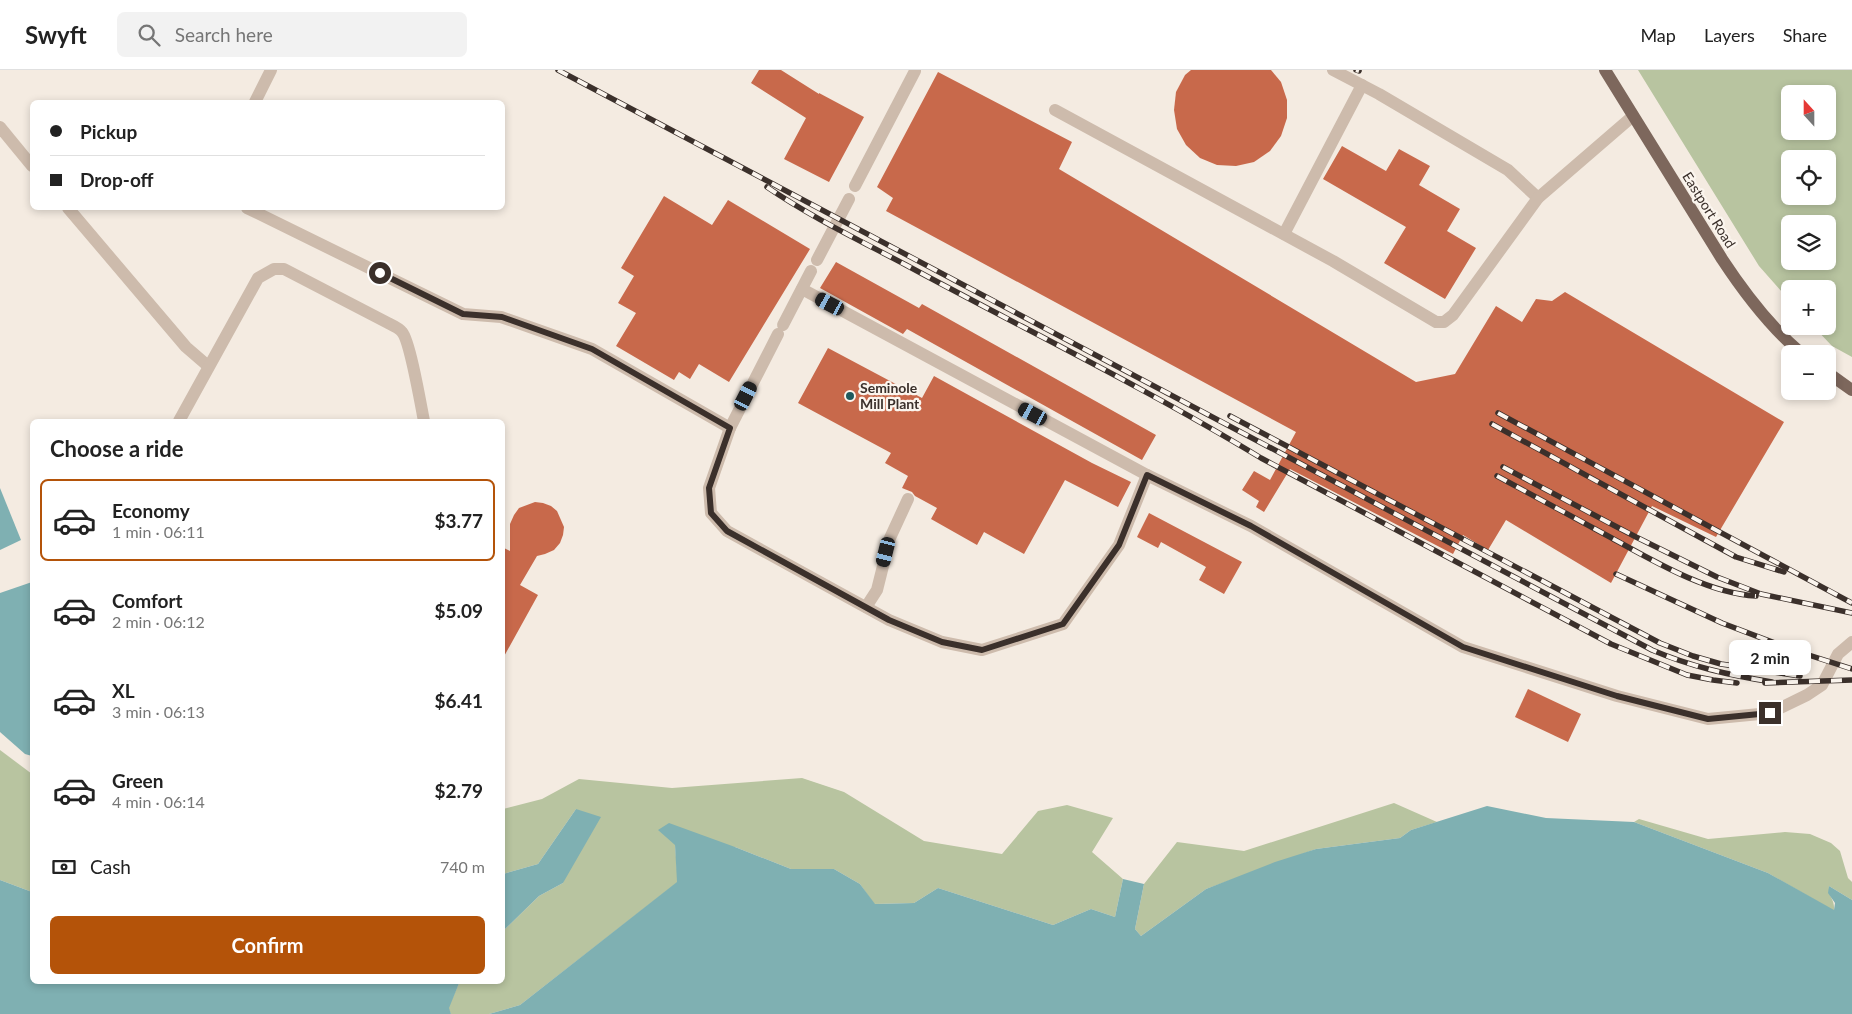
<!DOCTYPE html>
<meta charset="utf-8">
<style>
body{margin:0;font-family:Lato,sans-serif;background:#f2f2f2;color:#222;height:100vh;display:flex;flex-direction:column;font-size:19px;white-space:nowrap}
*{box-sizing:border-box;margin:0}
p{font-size:16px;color:#767676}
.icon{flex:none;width:28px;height:28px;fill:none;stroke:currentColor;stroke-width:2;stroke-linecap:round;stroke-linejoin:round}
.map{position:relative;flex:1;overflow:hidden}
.side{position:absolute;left:30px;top:349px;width:475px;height:565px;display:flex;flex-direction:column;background:#fff;border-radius:8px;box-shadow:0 2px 8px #0003}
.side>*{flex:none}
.guide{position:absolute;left:30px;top:30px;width:475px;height:110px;border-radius:8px;box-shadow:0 2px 8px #0003;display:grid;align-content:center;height:110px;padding:0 20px;background:#fff}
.needle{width:32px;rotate:339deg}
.tools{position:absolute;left:1781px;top:15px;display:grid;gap:10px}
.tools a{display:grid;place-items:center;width:55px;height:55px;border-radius:8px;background:#fff;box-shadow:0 2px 8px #0003;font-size:25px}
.end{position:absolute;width:22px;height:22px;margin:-11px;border:6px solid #3b302b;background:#fff;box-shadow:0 0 0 2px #fff}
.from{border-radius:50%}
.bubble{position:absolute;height:35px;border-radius:8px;background:#fff;box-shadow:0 2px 8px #0003;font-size:16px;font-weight:700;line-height:35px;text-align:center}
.car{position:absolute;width:15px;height:30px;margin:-15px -8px;border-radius:6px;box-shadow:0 0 4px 1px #0007;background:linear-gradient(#222 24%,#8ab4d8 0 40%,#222 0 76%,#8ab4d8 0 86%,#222 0)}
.guide b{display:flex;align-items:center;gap:18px;height:48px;font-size:19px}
.guide b+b{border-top:1px solid #e0e0e0}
.guide i{width:12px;height:12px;background:#222}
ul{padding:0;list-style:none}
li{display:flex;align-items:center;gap:15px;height:82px;margin:0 10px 8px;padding:0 10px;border:2px solid transparent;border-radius:8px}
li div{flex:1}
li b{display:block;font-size:19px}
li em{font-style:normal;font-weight:700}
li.current{border-color:#b45309}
li>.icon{width:45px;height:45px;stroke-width:1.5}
h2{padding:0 20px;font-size:22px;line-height:60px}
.pay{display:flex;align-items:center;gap:12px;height:55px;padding:0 20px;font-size:19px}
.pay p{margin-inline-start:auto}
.action{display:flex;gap:10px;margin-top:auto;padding:10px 20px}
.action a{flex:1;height:58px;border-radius:8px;background:#b45309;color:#fff;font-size:20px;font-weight:700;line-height:58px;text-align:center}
header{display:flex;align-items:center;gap:30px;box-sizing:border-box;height:70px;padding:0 25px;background:#fff;border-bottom:1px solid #e0e0e0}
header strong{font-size:24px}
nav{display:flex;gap:28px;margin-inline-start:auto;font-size:18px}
.search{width:350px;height:45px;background:#f2f2f2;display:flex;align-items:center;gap:12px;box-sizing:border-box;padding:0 18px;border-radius:8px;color:#767676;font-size:19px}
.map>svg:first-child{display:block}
</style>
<header>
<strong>Swyft</strong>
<div class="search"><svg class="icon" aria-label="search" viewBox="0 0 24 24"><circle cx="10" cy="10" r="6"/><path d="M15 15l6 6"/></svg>Search here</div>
<nav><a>Map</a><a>Layers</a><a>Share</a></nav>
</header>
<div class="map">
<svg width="1852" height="944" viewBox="0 0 1852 944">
<rect width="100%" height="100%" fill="#f4ebe1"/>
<!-- green -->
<g fill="#b8c4a0" fill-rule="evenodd">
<path d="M1638,0H1852V287L1832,276L1813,256H1828V219H1790V231L1759,196ZM1790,24H1828V61H1790ZM1790,89H1828V126H1790ZM1790,154H1828V191H1790Z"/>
<path d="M0,680L32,704V822L0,810Z"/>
<path d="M802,708L844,722L924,771L1002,784L1038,741L1067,735L1113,748L1092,782L1123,809L1115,847L1091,839L1053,855L938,818L914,833L874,834L860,814L834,799H791L735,777L675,775L678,812L520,935L489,944H451L448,938L460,911H502L503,861L539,826L563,813L576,739L538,794L503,804V739L542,729L579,709L672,718Z"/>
<path d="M1394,733L1437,752L1411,760L1400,768L1316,779L1206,819L1141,866L1135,859L1144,814L1177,772L1244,781Z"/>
<path d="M1639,749L1708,769L1785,762L1810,764L1831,773L1840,781L1848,808L1852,812V830L1829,816C1828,828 1835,828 1834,841L1768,803L1634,752Z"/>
</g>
<!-- water -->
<g fill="#7fb0b2">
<path d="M0,418L21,470L0,480Z"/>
<path d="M32,512V686L25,684L0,662V523Z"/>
<path d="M1487,736L1546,748L1634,752L1768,803L1834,840L1835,833L1828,823L1829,816L1852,830V944H489L520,935L677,812L675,775L658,760L669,753L735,777L791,799H834L860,814L875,834L914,833L938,818L1053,855L1091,839L1115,847L1123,809L1144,814L1135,859L1141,866L1206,819L1275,792L1316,779L1400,768L1411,760Z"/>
<path d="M576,739L601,747L563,813L539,826L503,861V804L538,794Z"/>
<path d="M0,810L32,822V911H460L449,938L451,944H0Z"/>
</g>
<!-- building -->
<g fill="#c8694b">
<path d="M759,0H781L819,24V23L864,47L829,112L784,89L806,48L751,13Z"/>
<path d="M1191,0H1271L1281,12L1287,30V48L1281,66L1270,81L1254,92L1236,96L1217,95L1200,88L1186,75L1177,59L1174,40L1176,22L1185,5Z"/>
<path d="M938,2L1072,72L1059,99L1416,312L1455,304L1496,236L1522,252L1536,229L1552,231L1565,222L1784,352L1716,467L1652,436L1611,513L1506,450L1488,480L1463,465L1453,484L1290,399L1264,442L1256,437L1259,431L1242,420L1254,401L1270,410L1296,362L886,141L893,128L877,117Z"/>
<path d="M1342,76L1386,101L1399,79L1430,96L1419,115L1460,139L1447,161L1476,178L1445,229L1384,193L1406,157L1323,109Z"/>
<path d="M664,126L712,155L728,130L810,179L729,312L699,294L690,309L679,302L674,310L616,276L636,243L618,233L634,206L621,198Z"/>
<path d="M836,192L919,238L922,234L1156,365L1142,390L907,259L903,264L820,218Z"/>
<path d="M828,278L922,328L934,306L1092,393L1131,412L1118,437L1065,410L1024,484L984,462L977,475L931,449L937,438L915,426L912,422L902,418L908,406L885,393L891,383L798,333Z"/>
<path d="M535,432L543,433L551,436L557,441L564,457L563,465L560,473L554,480L545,484L537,486L520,515L538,525L502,590V477L510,481V454L514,445L519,438Z"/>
<path d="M1149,443L1242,492L1224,524L1199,510L1206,497L1161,472L1158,478L1137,467Z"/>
<path d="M1528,619L1581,644L1568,672L1515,647Z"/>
</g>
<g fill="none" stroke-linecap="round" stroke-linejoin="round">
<!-- minor -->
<g stroke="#cdbbac" stroke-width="12">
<path d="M1333,0L1379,24L1508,100L1538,128L1633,46"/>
<path d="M255,32L271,0"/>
<path d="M1055,40L1333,191L1436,252H1444L1453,245L1538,128"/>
<path d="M0,57L32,96"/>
<path d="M855,116L915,1"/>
<path d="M68,138L186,277L208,296"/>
<path d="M247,138L463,244L501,247L592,279L730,358L778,264"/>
<path d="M1284,164L1362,15"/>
<path d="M817,190L849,129"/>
<path d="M802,219L1147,405"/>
<path d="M783,255L811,201"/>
<path d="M179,351L258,208L274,199H284L388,253C392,255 399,258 402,262C410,271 421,336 424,351"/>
<path d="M730,358L709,418L711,443L727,461L889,550L942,572L982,580L1063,554L1119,475L1147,405L1251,456L1463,577L1617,626L1708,649L1770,643L1807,625L1822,615L1838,584L1852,572"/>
<path d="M866,537L877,520L890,468L908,429"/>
</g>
<!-- major -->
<g stroke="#7d675c" stroke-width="12">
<path d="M1605,0L1722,189C1745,224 1770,257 1802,284"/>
<path d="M1828,303L1852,320"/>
</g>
<!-- rail casing -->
<g stroke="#3b302b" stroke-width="5.5">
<g id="rail">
<path d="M558,0L1652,580C1692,597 1729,605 1772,612"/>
<path d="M1356,0L1359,1"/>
<path d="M767,117C811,147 859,170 906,195C1024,259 1146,318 1261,388L1611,574L1687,605L1713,610L1737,613"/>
<path d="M1498,343L1852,533"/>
<path d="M1230,346L1660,573L1693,586L1721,594L1800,606"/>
<path d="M1492,354L1736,487L1784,502"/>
<path d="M1503,397L1636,467L1717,507L1761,524L1852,543"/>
<path d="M1497,406C1534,426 1571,446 1608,466C1652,490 1706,523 1756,526"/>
<path d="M1616,504L1722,553L1793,580L1852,599"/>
<path d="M1765,613L1852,610"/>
</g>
</g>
<!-- rail -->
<use href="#rail" stroke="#fbf5ee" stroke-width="4" stroke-dasharray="11" stroke-linecap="butt"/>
</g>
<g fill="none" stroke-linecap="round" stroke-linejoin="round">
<!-- route -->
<path stroke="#3b302b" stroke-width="6" d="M380,203L463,244L502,247L592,279L730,358L709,418L711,443L727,461L889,550L942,572L982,580L1063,554L1119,475L1147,405L1251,456L1463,577L1617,626L1708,649L1770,643"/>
</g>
<!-- markers -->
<circle fill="#1f5a5e" stroke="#fbf5ee" stroke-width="2" cx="850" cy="326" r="5"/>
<g text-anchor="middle" stroke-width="4.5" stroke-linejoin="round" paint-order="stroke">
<!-- street labels -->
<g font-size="14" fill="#3b302b" stroke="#fbf5ee">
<text transform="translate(1709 140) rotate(58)" y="5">Eastport Road</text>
</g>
<!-- poi labels -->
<g font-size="14" font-weight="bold" fill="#3b302b" stroke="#fbf5ee" text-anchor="start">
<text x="860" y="323">Seminole<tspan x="860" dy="16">Mill Plant</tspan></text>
</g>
</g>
</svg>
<div class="tools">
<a><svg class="needle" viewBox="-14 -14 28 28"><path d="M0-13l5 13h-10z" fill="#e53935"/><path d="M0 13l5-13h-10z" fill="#767676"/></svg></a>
<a><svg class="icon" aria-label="locate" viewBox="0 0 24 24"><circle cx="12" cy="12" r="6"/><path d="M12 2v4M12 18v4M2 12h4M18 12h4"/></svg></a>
<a><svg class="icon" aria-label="layers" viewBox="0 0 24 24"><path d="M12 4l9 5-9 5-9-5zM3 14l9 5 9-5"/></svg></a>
<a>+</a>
<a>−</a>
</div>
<i class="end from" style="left:380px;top:203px"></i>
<i class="end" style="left:1770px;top:643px"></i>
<div class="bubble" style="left:1729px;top:570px;width:82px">2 min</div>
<i class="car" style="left:830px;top:234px;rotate:298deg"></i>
<i class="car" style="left:746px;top:326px;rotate:27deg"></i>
<i class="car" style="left:1033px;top:344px;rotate:298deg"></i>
<i class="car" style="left:886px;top:482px;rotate:194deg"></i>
<div class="guide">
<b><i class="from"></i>Pickup</b>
<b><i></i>Drop-off</b>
</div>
<section class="side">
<h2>Choose a ride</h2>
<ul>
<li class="current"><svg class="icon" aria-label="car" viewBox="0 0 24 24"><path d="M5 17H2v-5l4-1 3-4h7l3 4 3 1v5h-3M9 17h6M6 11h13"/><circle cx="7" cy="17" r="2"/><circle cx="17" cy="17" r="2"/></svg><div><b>Economy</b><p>1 min · 06:11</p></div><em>$3.77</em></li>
<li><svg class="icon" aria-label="car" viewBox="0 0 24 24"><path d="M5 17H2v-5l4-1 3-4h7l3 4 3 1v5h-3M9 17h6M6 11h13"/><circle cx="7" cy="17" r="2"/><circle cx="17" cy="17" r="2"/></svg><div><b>Comfort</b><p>2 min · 06:12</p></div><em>$5.09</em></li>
<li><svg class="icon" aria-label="car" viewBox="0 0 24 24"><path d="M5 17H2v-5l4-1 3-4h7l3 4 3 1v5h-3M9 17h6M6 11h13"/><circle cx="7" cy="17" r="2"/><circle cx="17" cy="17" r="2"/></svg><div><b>XL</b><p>3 min · 06:13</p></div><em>$6.41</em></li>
<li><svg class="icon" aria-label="car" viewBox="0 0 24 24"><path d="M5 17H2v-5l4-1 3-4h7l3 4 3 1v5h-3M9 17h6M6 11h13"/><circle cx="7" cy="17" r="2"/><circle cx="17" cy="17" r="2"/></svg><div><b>Green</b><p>4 min · 06:14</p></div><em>$2.79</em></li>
</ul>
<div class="pay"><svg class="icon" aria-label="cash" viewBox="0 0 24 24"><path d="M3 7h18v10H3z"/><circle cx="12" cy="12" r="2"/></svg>Cash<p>740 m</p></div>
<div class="action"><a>Confirm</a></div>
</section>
</div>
